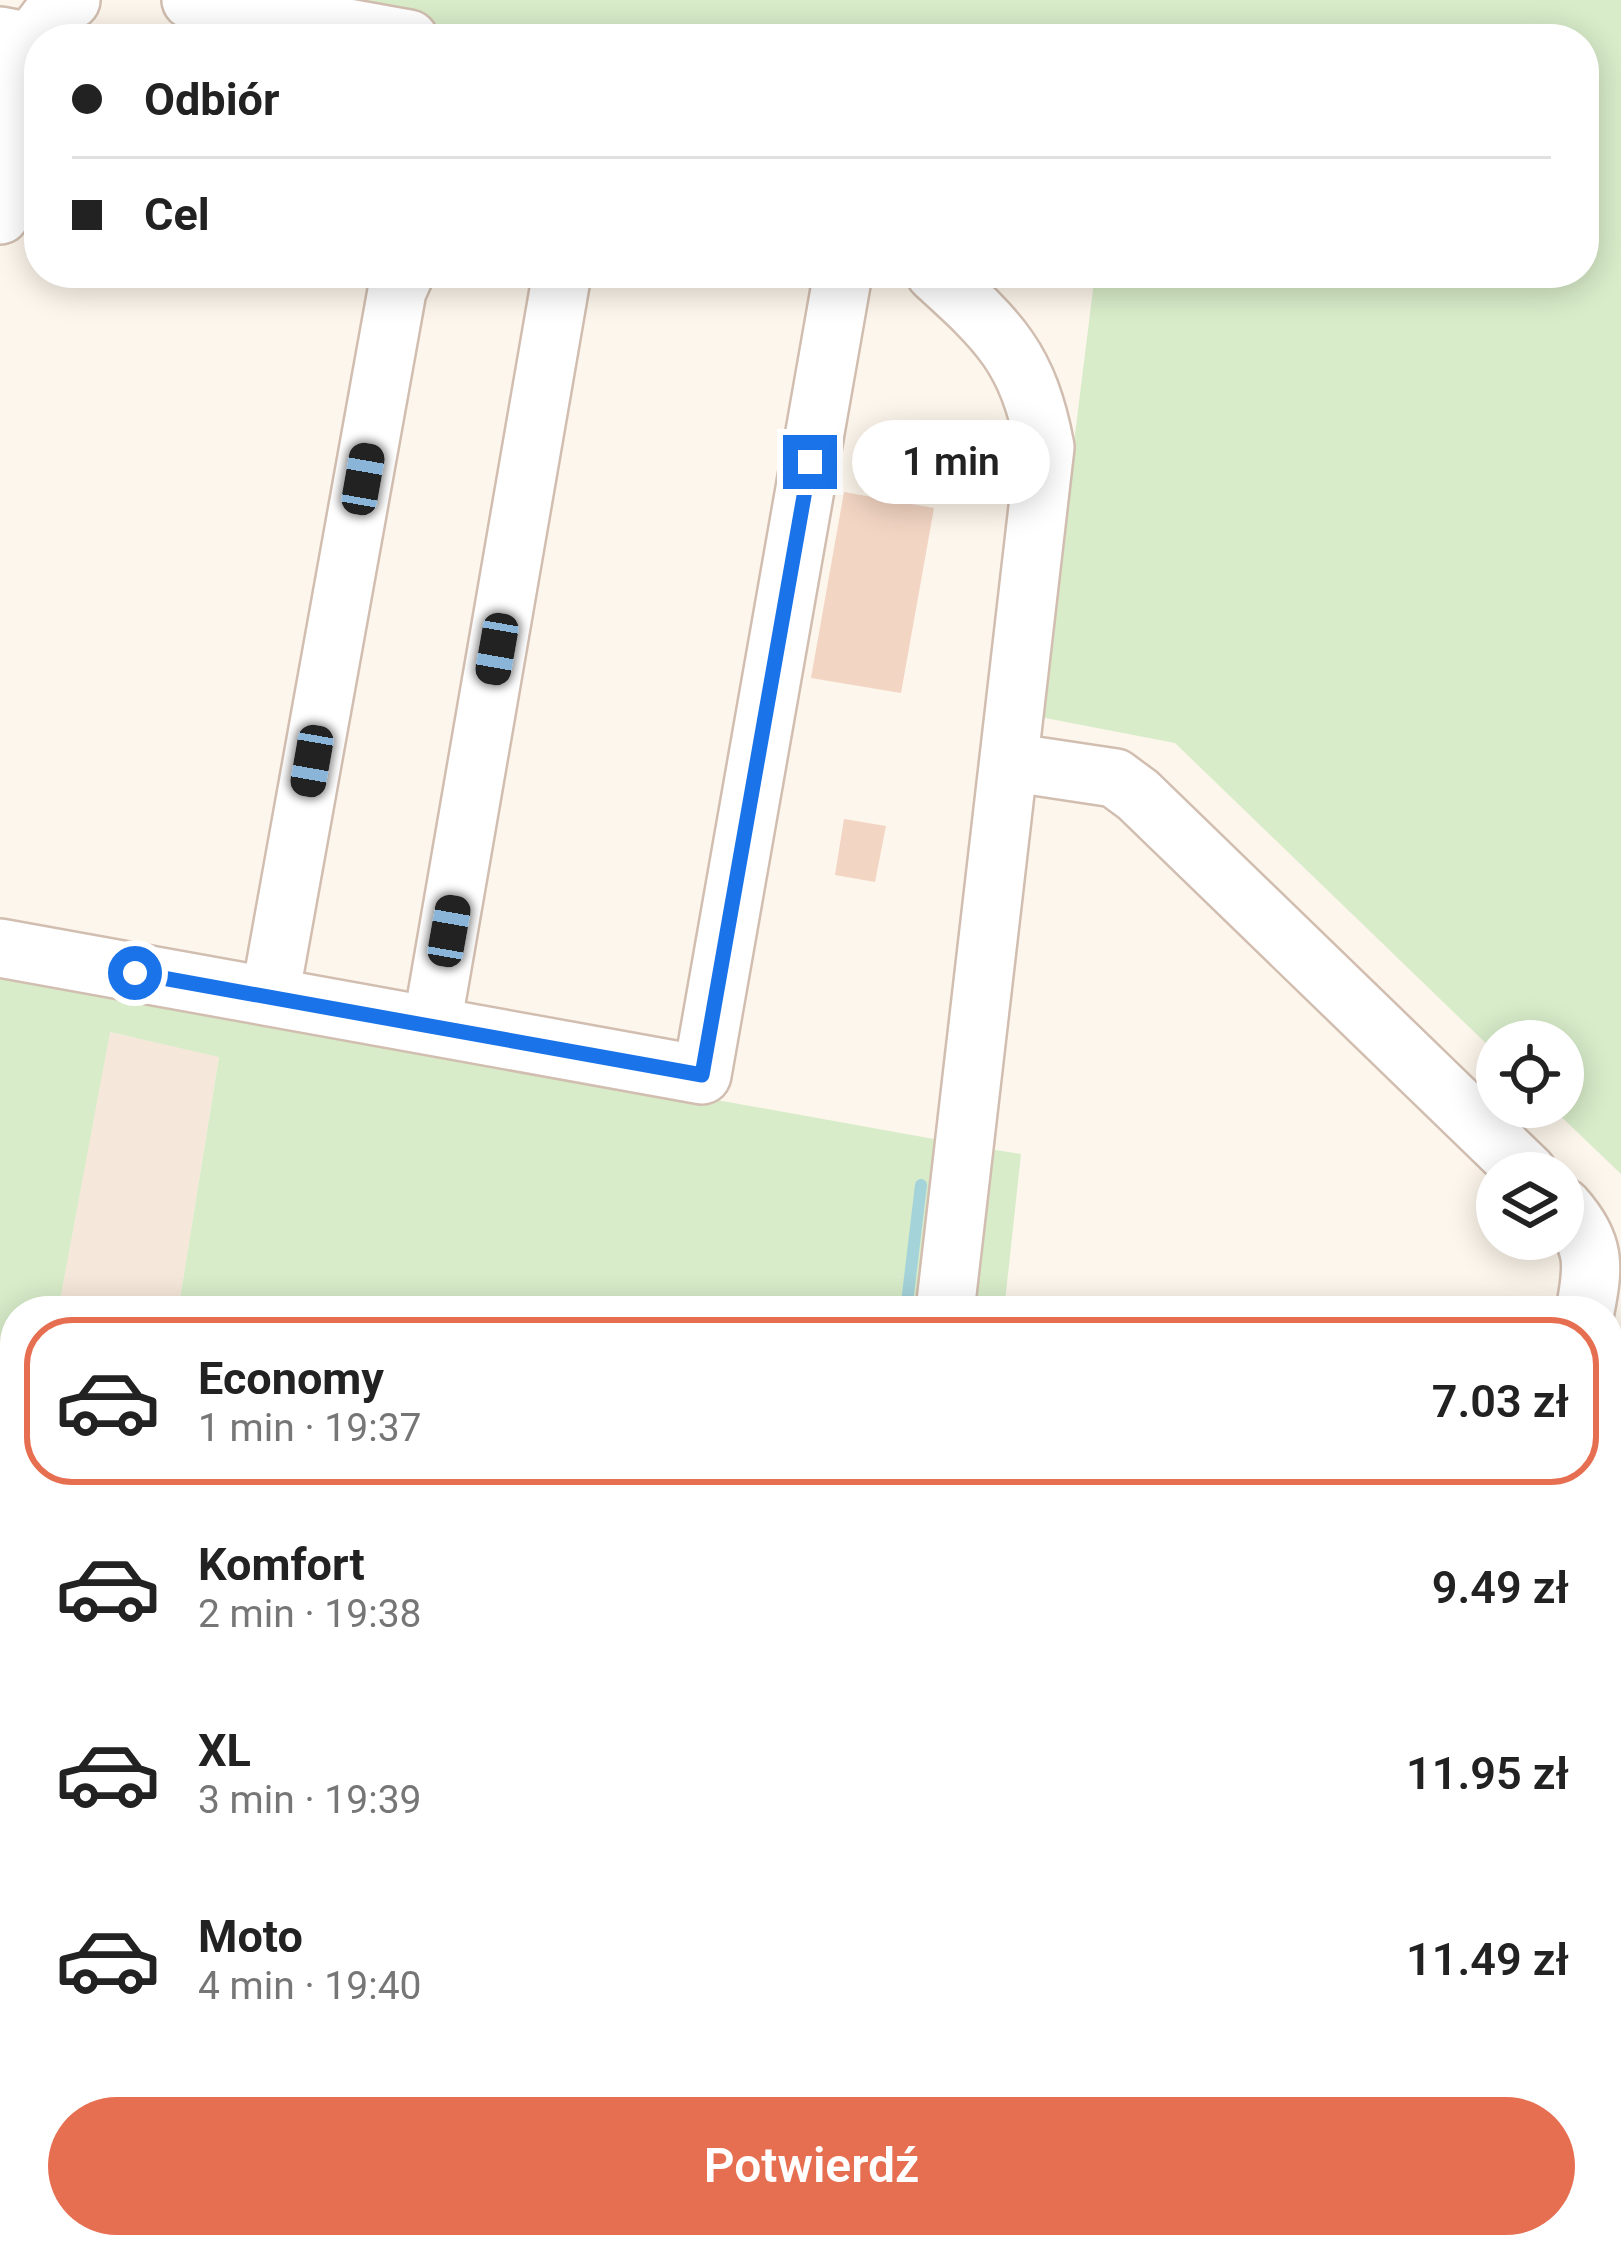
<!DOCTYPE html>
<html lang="pl">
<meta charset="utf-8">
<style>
body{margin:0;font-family:Roboto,sans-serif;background:#f6f6f6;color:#222;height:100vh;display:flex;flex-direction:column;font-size:45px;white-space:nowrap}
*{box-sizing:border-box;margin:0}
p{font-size:39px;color:#767676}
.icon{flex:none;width:66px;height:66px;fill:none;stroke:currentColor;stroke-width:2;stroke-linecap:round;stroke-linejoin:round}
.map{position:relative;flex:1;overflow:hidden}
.panel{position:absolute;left:0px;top:1296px;width:1623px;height:963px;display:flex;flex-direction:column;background:#fff;border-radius:48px 48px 0 0;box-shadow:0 6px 30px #0003}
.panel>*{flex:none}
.top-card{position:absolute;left:24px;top:24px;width:1575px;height:264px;border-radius:48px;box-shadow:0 6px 30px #0003;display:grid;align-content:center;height:264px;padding:0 48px;background:#fff}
.fabs{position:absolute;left:1476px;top:1020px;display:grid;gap:24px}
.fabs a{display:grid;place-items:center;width:108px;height:108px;border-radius:50%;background:#fff;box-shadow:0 6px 30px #0003;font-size:60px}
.end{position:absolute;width:54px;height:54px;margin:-27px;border:15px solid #1a73e8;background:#fff;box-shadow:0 0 0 6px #fff}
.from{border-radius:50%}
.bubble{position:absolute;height:84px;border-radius:42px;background:#fff;box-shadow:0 6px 30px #0003;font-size:39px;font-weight:600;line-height:84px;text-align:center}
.car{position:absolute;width:36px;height:72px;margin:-36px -18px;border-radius:15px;box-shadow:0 0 9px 3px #0007;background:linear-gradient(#222 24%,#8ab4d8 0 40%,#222 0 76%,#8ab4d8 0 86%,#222 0)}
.top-card b{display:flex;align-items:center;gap:42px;height:114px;font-size:45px}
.top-card b+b{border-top:3px solid #e0e0e0}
.top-card i{width:30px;height:30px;background:#222}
ul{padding:21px 0 0;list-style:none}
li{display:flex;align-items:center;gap:36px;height:168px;margin:0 24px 18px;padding:0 24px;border:6px solid transparent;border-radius:48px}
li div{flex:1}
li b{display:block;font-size:45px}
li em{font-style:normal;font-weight:600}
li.active{border-color:#e76f51}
li>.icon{width:108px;height:108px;stroke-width:1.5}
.primary-button{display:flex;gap:24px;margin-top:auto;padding:24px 48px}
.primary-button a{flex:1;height:138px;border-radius:72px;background:#e76f51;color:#fff;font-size:48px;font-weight:600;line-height:138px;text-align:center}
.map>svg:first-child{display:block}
</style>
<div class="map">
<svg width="1621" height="2258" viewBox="0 0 1621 2258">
<rect width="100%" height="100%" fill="#fdf6ec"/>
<!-- residential -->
<g fill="#f5e8da">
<path d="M109,1032L219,1056L178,1311H58Z"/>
<path d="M0,2100L15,2102V2244H762L760,2258H0Z"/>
</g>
<!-- green -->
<g fill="#d8ecc9">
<path d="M290,0H1621V1174L1551,1107H1563V1041H1497V1054L1175,743L1040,717L1095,273H1584V39H507Z"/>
<path d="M0,971L945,1141L925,1311H178L219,1057L110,1032L58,1311H15V1548L0,1635Z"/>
<path d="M983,1148L1021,1154L1004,1311H963Z"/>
<path d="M0,1637L15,1640V2047L0,2046Z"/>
<path d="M1608,2061L1621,2063V2258H1117L1070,2244H1608Z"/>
<path d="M762,2244H892L948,2258H760Z"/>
</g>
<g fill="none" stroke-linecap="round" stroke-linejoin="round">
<!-- stream -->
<path stroke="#a5d3da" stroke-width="12" d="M906,1311L921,1185"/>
</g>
<!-- building -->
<g fill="#f3d5c3">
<path d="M844,492L934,508L901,693L811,678Z"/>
<path d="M844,819L886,826L875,882L835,875Z"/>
</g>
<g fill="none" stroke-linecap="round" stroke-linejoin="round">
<!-- minor casing -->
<g stroke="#d1beb0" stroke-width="62">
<g id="minor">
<path d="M191,0L409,39"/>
<path d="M0,36L31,42L57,8L71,0"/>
<path d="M0,215L31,42"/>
<path d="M935,273C1000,332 1028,358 1045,447L945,1311"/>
<path d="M1009,762L1115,778L1138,795L1528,1173"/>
<path d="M0,948L702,1075L843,273"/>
<path d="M270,996L397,291L405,273"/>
<path d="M432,1025L562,273"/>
<path d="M1563,1207C1596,1244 1594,1265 1585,1311"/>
<path d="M1608,1516H1621"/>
<path d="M1608,1916L1621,1918"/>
<path d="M0,2072L15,2074"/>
<path d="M989,2244L1039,2258"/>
</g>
</g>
<!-- path -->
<path stroke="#d9b8a5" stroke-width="8" stroke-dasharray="3 9" stroke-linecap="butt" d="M1577,2258L1593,2244"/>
<!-- minor -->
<use href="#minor" stroke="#fff" stroke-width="57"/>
</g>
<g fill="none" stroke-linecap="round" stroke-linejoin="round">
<!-- route -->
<path stroke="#1a73e8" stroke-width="15" d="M135,973L702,1075L810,462"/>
</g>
</svg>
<div class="fabs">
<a><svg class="icon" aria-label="locate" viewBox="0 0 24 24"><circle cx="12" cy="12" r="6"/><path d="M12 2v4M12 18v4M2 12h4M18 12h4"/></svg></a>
<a><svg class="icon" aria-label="layers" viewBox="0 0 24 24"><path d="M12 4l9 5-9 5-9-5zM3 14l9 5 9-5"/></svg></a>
</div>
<i class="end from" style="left:135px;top:973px"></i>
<i class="end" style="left:810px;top:462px"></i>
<div class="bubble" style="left:852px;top:420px;width:198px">1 min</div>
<i class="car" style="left:363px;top:479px;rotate:10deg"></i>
<i class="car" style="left:497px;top:649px;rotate:190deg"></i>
<i class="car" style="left:312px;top:761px;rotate:190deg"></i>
<i class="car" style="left:449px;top:931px;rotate:10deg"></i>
<div class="top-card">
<b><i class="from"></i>Odbiór</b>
<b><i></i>Cel</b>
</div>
<section class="panel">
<ul>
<li class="active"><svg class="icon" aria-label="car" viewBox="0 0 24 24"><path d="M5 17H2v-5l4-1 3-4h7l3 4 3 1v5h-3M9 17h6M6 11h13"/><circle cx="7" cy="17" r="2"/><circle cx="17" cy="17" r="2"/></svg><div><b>Economy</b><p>1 min · 19:37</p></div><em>7.03 zł</em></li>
<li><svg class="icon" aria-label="car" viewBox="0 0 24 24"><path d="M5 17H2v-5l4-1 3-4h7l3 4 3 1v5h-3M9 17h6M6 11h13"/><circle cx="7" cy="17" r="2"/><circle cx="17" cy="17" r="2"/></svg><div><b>Komfort</b><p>2 min · 19:38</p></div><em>9.49 zł</em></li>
<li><svg class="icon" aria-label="car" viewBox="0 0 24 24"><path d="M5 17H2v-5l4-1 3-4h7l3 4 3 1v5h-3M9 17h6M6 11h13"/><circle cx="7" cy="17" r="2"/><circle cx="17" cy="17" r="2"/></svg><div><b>XL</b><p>3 min · 19:39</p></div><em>11.95 zł</em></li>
<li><svg class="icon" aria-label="car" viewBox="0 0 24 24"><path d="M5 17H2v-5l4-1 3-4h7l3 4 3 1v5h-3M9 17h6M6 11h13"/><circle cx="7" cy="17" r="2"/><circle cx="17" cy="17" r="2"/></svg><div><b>Moto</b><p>4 min · 19:40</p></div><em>11.49 zł</em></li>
</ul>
<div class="primary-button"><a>Potwierdź</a></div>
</section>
</div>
